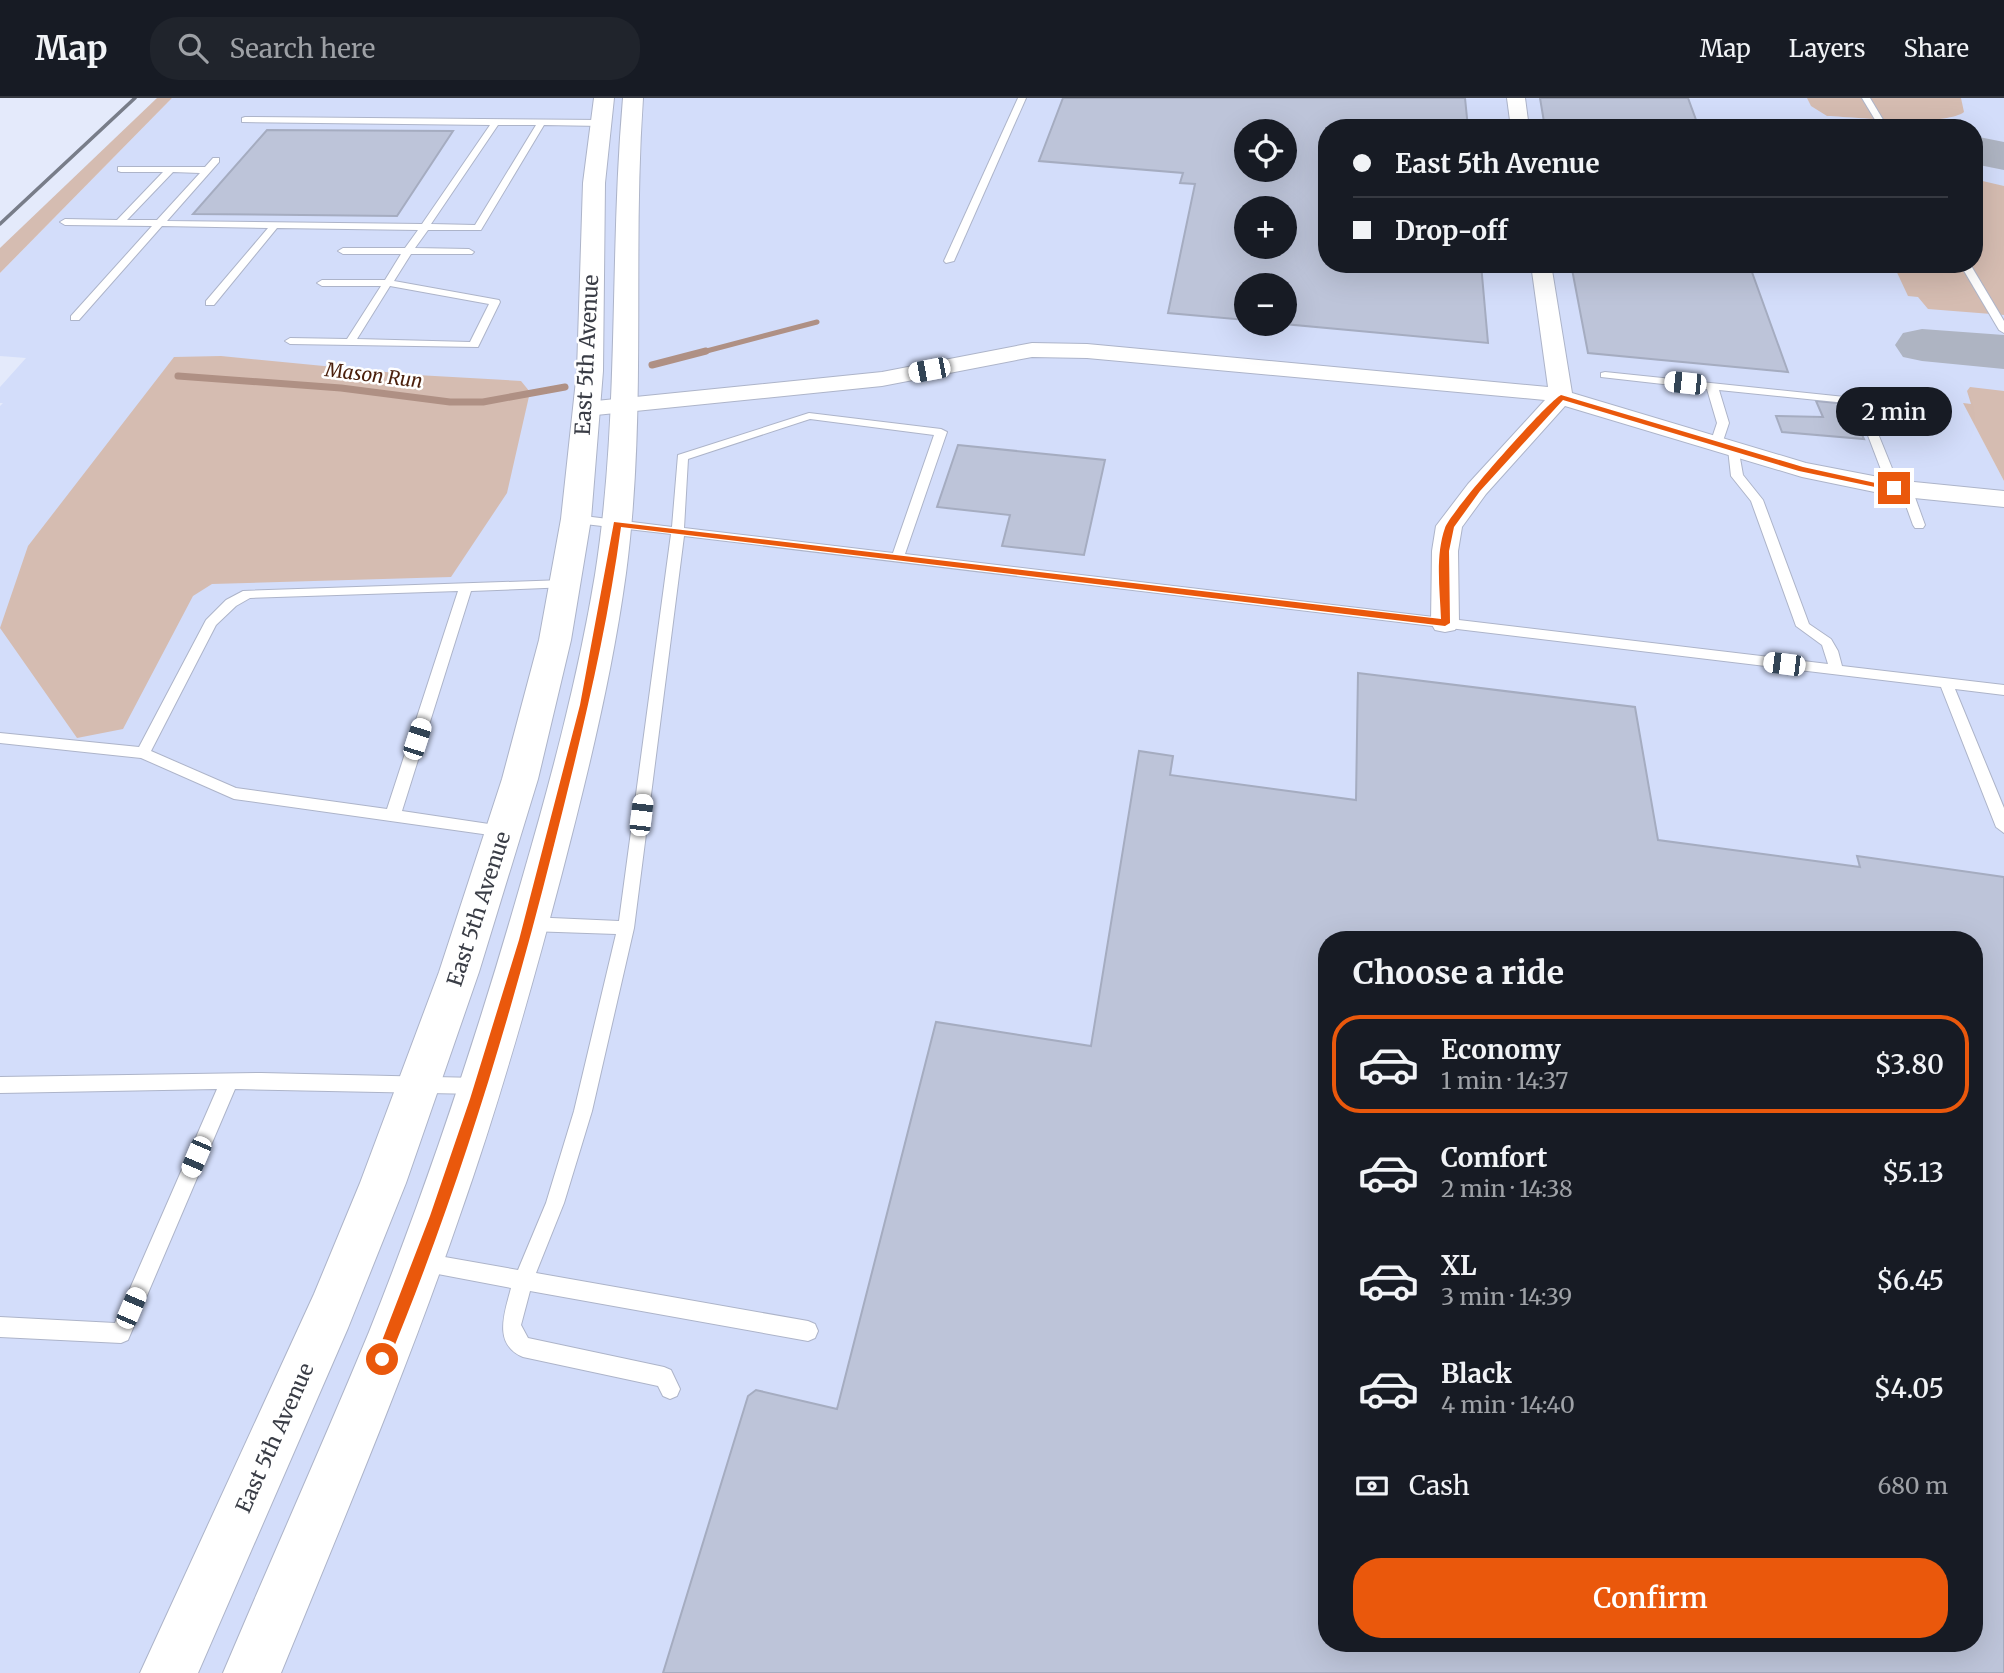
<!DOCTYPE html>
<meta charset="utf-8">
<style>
body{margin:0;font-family:Merriweather,serif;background:#20242c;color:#f1f3f6;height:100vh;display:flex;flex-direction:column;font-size:26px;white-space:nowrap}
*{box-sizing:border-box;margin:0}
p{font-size:23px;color:#9ea1a6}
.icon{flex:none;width:38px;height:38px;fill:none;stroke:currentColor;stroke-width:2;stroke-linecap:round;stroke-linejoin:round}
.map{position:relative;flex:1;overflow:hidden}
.sheet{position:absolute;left:1318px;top:833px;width:665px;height:721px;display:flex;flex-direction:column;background:#171b24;border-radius:28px;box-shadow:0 7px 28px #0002}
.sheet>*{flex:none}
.top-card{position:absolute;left:1318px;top:21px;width:665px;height:154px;border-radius:28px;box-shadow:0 7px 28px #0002;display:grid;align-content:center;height:154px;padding:0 35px;background:#171b24}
.controls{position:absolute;left:1234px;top:21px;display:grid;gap:14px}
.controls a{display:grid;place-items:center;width:63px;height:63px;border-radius:50%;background:#171b24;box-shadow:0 7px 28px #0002;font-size:35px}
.end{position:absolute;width:32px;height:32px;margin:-16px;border:9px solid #ea580c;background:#fff;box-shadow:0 0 0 4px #fff}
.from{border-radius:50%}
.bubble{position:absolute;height:49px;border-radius:24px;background:#171b24;box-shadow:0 7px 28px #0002;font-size:23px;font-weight:600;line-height:49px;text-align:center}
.car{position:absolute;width:21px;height:42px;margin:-21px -10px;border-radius:9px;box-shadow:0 0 5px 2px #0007;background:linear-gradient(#fff 24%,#345 0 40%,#fff 0 76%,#345 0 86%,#fff 0)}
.top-card b{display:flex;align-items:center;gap:24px;height:66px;font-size:26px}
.top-card b+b{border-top:2px solid #363941}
.top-card i{width:18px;height:18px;background:#f1f3f6}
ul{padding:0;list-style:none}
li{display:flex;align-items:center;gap:21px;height:98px;margin:0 14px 10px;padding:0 21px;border:4px solid transparent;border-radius:28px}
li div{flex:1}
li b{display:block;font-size:26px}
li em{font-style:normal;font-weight:600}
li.current{border-color:#ea580c}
li>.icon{width:63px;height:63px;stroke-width:1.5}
h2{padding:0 35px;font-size:32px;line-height:84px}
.pay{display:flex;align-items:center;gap:18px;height:77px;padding:0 35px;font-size:26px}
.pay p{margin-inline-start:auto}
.button{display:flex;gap:14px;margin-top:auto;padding:14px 35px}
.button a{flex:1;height:80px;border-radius:28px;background:#ea580c;color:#fff;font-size:28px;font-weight:600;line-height:80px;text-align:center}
header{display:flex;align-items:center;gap:42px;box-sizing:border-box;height:98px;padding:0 35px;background:#171b24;border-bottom:2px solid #363941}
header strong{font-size:33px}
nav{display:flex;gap:38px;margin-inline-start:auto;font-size:24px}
.search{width:490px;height:63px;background:#20242c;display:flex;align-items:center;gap:18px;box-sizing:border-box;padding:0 24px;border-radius:28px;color:#9ea1a6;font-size:26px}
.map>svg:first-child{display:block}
</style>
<header>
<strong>Map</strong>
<div class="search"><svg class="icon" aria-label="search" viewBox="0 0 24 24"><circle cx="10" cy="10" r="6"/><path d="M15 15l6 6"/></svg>Search here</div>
<nav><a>Map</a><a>Layers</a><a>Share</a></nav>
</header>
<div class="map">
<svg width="2004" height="1575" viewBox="0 0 2004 1575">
<rect width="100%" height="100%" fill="#e4eafb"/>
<!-- built -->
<path fill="#d3ddfa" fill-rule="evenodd" d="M172,0H2004V310L1964,306L2004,383V1575H0V308L3,305H0V289L26,260L0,258V175ZM1326,30H1974V166H1326ZM1246,33H1284V72H1246ZM1246,110H1284V149H1246ZM1246,187H1284V226H1246ZM1326,842H1974V1545H1326Z"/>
<!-- green -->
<g fill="#d5bcb1">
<path d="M157,0H172L0,175V150Z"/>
<path d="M1807,0H1961L1964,14C1944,29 1856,19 1827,18L1811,8Z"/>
<path d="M1974,81L2004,88V217L1928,211L1918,199L1908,198L1893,166H1974Z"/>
<path d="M221,258L417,277L521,283L530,294L507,395L451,479L212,486L193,498L123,631L77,640L0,530L28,448L174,259Z"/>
<path d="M1970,289L2004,293V383L1963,305L1971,306L1967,293Z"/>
</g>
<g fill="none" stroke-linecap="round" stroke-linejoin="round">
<!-- stream-far1 -->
<path stroke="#af9084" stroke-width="5" d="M699,255L817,224"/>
<!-- stream -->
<g stroke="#af9084" stroke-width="7">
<path d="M652,267L706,253"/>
<path d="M178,278L341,290L450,304H483L565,289"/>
</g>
<!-- taxiway -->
<g fill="#aeb4c2" fill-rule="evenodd">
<path d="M1974,38L2004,44V72L1974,66Z"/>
<path d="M1922,231L2004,237V271L1922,263L1903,259L1895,247L1903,235Z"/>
</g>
</g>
<!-- building -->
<g fill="#bdc4d9" stroke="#a5acc0" stroke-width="2" fill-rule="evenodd">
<path d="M1063,0H1465L1468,30H1326V166H1481L1488,245L1284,226V187H1246V222L1168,215L1195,86L1180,85L1183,75L1039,63ZM1246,33H1284V72H1246ZM1246,110H1284V149H1246Z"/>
<path d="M1540,0H1688L1699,30H1545Z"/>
<path d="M267,32L453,33L397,118L193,116Z"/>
<path d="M1571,166H1749L1788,274L1588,255Z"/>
<path d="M1816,303L1848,306L1864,341L1782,334L1776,318L1823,319Z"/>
<path d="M958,347L1105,362L1084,457L1002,448L1010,417L937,409Z"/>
<path d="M1358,575L1635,609L1658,742L1860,769L1857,758L2004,779V1575H663L748,1298L756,1292L837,1311L936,924L1091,948L1139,653L1173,658L1170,677L1356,702ZM1326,842H1974V1545H1326Z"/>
</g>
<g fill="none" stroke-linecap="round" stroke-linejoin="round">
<!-- lane casing -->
<g stroke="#adb4c9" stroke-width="2">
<g id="lane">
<path d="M1018,0H1026L954,163L946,165L944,163Z"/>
<path d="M1862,0H1870L1888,30H1880Z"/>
<path d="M245,19L601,22L605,25L601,28L544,27L481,132H428L415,150L469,151L474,154L472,156H411L394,183L499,202L500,204L478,249L290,246L285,243L290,240L347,241L381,188H322L317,185L322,182H385L401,156H343L338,153L343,150H405L418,132L277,130L214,207H206V203L268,130L162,128L79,222H71V218L152,128L65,127L60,124L65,121L117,122L163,74H121L118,73V69H205L213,60H219V64L167,123L422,126L490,27L242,24V20ZM498,27H536L475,127L431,126ZM173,74L200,75L157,122H127ZM390,188L489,206L470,244L357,241Z"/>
<path d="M1960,166H1970L2004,223V235L1999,232Z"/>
<path d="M1605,274L1864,301L1900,390L1894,394L1888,390L1856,306L1719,292L1729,325L1722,346L1716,349L1710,346L1717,325L1707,291L1601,279V275Z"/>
<path d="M809,315L941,331L947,334L905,456L1828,566L1822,547L1796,528L1751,403L1731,378L1728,351L1738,349L1743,377L1763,402L1809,526L1831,541L1838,553L1842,568L2004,587V597L1955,591L2004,710V735L1996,729L1941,589L684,438L634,830L592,1013L564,1105L536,1175L808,1223L815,1226L818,1233L815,1240L808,1243L530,1193L521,1227L528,1240L664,1269L671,1272L680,1291L677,1298L670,1301L663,1298L658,1288L523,1259C492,1246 505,1214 511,1190L422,1173L415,1171L412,1164L415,1157L422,1155L518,1172L546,1105L574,1013L616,836L529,833L523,831L521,826L523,821L529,819L619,823L671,436L576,425L570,421L576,417L672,429L678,357ZM810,321L934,337L893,455L684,430L688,361Z"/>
<path d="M1906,387L1912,391L1925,427L1923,430H1915L1913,427L1900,391Z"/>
<path d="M564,482L570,486L569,489L471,493L402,713L509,729L512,733L504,739L234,701L141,660L0,645V635L139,649L206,522L226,502L243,493ZM458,493L387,711L236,690L151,653L216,527L236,508L250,500Z"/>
<path d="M261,975L478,980L484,982L487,988L484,994L478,996L235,991L128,1242L121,1245L0,1239V1219L115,1225L217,991L0,995V979Z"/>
</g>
</g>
<!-- street casing -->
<g stroke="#adb4c9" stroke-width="2">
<g id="street">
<path d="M1507,0H1525L1529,30H1511Z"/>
<path d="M1531,166H1551L1572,295L1806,365L1894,382L2004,393V409L1894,398L1802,379L1565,308L1486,396L1462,429L1458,453L1459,525L1455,532L1445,534L1435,532L1431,525L1432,453L1436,428L1468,386L1545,302L1087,260L1032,259L882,288L586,318L578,316L574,311L578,306L586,304L882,274L1032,245L1087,246L1548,289Z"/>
</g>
</g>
<!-- primary casing -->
<g stroke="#adb4c9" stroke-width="2">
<g id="primary">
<path d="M594,0H614L605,85L603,273L591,421L571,542L538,681L479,874L406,1085L348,1230L198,1575H140L314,1196L360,1085L439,874L502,681L539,542L561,421L577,273L583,85Z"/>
<path d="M623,0H643C632,158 647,317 626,475C612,578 587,679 561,779C531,893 499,1006 460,1117C407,1272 343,1423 281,1575H223C271,1461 322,1348 369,1234C428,1086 478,935 522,781C551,681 578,580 595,477C620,319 609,159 623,0Z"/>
</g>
</g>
<!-- lane -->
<use href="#lane" fill="#fff" fill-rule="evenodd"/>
<!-- street -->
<use href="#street" fill="#fff" fill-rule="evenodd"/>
<!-- primary -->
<use href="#primary" fill="#fff" fill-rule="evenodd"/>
<!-- rail -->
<path stroke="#787d89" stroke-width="3.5" d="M0,126L135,0"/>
</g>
<!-- route -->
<path fill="#ea580c" d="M1561,297L1803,369L1898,390L1894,393L1799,373L1563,302L1480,393L1454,429L1449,453L1450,525L1445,528L621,429C606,539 580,644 553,751C509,926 456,1100 387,1266L382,1269L377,1266L375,1261L430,1118L470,1001L519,842L580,607L614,424L1441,521C1440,493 1435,458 1445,430C1450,414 1546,305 1561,297Z"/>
<g text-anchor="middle" stroke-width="5" stroke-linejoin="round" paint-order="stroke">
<!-- far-water labels -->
<g font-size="19" font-style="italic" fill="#4b200d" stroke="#fff">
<text transform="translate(374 277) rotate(7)" y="7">Mason Run</text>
</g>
<!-- street labels -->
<g font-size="21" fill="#393c45" stroke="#fff">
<text transform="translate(587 257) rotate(-87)" y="7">East 5th Avenue</text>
<text transform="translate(479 811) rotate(-72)" y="7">East 5th Avenue</text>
<text transform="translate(275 1340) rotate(-66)" y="7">East 5th Avenue</text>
</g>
</g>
</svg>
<div class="controls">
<a><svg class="icon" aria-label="locate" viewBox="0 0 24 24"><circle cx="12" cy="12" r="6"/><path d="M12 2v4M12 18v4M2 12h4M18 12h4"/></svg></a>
<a>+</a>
<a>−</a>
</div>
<i class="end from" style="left:382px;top:1261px"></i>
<i class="end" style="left:1894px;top:390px"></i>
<div class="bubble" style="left:1836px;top:289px;width:116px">2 min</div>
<i class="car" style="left:929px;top:272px;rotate:259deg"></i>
<i class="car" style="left:1685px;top:285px;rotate:276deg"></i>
<i class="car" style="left:1784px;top:566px;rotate:277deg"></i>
<i class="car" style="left:417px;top:641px;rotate:18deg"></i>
<i class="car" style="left:641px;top:717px;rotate:7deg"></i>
<i class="car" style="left:196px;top:1059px;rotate:203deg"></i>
<i class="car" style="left:131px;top:1210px;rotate:23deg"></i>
<div class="top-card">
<b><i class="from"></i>East 5th Avenue</b>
<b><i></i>Drop-off</b>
</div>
<section class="sheet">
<h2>Choose a ride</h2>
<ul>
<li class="current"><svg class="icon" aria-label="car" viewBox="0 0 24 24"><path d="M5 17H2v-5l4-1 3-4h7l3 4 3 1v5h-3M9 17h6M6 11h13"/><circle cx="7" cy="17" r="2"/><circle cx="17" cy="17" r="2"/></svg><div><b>Economy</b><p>1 min · 14:37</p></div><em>$3.80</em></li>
<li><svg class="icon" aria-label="car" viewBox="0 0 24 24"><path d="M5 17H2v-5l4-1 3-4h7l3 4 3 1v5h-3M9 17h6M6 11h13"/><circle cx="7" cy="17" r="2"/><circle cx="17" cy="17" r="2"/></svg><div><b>Comfort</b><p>2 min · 14:38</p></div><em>$5.13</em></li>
<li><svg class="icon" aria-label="car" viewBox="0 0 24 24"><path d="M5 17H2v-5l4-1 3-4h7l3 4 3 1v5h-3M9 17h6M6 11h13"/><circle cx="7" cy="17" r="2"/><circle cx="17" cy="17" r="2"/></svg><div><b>XL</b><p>3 min · 14:39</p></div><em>$6.45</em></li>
<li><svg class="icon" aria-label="car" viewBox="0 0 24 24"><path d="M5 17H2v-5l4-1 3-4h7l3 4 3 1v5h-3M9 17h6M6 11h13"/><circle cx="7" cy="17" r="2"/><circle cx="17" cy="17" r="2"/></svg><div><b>Black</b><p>4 min · 14:40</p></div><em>$4.05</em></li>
</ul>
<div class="pay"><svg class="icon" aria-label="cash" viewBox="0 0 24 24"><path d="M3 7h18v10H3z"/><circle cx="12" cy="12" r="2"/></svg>Cash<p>680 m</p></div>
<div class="button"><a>Confirm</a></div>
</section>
</div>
